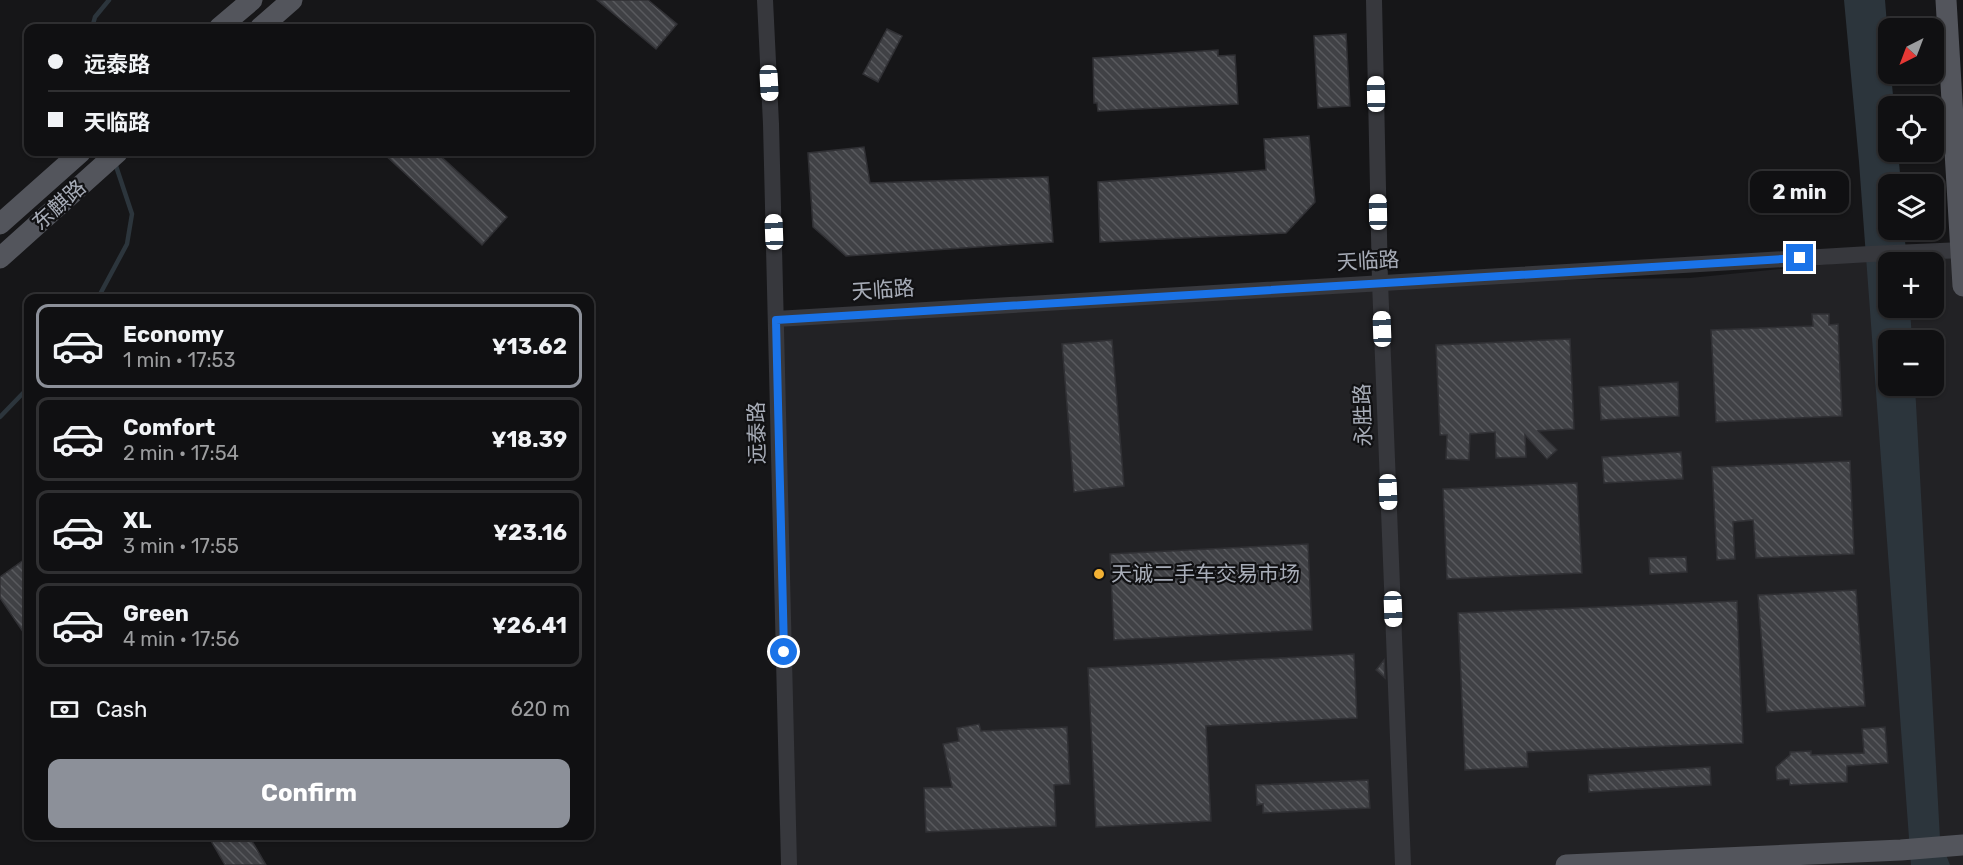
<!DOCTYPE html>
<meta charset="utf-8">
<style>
body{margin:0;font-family:Rubik,"Noto Sans SC",sans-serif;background:#1e1e20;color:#f1f3f6;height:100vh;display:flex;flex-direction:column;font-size:22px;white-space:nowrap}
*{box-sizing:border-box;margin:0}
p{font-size:20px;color:#9c9d9f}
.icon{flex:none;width:33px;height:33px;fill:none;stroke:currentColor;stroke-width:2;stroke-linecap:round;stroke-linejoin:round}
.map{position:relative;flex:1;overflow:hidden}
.panel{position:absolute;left:24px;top:294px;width:570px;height:546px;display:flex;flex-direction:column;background:#101012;border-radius:12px;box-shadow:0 2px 4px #0004,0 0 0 2px #303032}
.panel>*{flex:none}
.guide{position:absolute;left:24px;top:24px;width:570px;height:132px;border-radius:12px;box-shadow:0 2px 4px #0004,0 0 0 2px #303032;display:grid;align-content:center;height:132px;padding:0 24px;background:#101012}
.needle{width:39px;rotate:222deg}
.fabs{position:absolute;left:1878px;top:18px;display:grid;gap:12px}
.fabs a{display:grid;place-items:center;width:66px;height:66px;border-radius:12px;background:#101012;box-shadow:0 2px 4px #0004,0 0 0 2px #303032;font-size:30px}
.end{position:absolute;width:27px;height:27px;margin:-14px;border:8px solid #1a73e8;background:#fff;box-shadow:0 0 0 3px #fff}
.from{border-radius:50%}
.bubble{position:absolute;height:42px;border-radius:12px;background:#101012;box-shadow:0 2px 4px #0004,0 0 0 2px #303032;font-size:20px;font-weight:700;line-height:42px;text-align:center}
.car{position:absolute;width:18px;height:36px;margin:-18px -9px;border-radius:8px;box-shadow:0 0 4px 2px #0007;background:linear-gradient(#fff 24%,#345 0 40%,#fff 0 76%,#345 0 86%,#fff 0)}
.guide b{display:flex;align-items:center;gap:21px;height:57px;font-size:22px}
.guide b+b{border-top:2px solid #303032}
.guide i{width:15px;height:15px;background:#f1f3f6}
ul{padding:10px 0 0;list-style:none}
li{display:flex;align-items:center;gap:18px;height:84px;margin:0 12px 9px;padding:0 12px;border:3px solid #303032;border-radius:12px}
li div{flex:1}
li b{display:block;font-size:22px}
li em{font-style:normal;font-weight:700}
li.selected{border-color:#8c9099}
li>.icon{width:54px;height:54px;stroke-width:1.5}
.pay{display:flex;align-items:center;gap:15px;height:66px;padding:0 24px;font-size:22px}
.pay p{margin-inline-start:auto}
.primary-button{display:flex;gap:12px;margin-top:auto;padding:12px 24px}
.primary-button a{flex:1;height:69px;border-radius:12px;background:#8c9099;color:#fff;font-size:24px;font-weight:700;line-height:69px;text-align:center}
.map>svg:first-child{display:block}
</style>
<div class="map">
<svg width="1963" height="865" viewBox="0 0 1963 865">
<defs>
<pattern id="building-back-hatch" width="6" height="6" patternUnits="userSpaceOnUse" patternTransform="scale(1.5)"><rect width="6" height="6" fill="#404145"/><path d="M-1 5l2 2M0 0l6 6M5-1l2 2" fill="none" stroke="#595a5e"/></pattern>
</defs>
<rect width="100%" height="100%" fill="#161618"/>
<!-- built -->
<path fill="#222225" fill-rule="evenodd" d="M1963,251V865H789L776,320L1380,282L1690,278ZM1888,262H1934V308H1888ZM1888,340H1934V386H1888Z"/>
<!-- water -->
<path fill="#2c353c" d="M1844,0H1885L1888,37V74H1891L1894,106H1888V152H1898L1901,184H1888V230H1904L1907,262H1888V308H1910L1912,340H1888V386H1915L1940,839L1950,865H1911L1859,162Z"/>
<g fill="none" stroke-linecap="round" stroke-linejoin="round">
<!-- stream -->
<g stroke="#2c353c" stroke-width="4.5">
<path d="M92,28L95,17L109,0"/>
<path d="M98,298L127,244L132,214L115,163"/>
<path d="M0,417L28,388"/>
</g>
</g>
<!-- building -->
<g fill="url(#building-back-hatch)" stroke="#303034" stroke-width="1.5">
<path d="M597,0H648L677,24L656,49Z"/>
<path d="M887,29L902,36L878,82L863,74Z"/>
<path d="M1346,34L1350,106L1318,108L1314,36Z"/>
<path d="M1218,50V56L1235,55L1238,104L1098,111L1097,103H1094L1093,58Z"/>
<path d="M1309,136L1315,202L1286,233L1100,242L1098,182L1266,170L1264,139Z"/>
<path d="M864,147L870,183L1048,177L1053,242L846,256L813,227L808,153Z"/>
<path d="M382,152H436L507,217L482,245Z"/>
<path d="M1812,314H1829V325L1838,324L1842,416L1716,422L1711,330L1813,326Z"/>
<path d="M1570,339L1574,429L1538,431L1557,450L1547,459L1525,435L1526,457L1496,458L1495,432L1470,434L1469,460L1446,459L1447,435H1440L1436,345Z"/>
<path d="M1112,340L1124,486L1074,492L1062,344Z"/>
<path d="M1678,382L1679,416L1601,420L1599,387Z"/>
<path d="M1681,452L1683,479L1604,483L1602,457Z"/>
<path d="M1850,461L1854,554L1756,558L1753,520L1733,522L1735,559L1717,560L1712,467Z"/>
<path d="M1577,483L1582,573L1447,579L1443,489Z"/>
<path d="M1308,544L1312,630L1114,640L1110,554Z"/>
<path d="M28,557V639L0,598V577Z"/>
<path d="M1686,557L1687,572L1650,574L1649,558Z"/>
<path d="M1856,590L1865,706L1767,712L1758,595Z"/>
<path d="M1737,601L1743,743L1527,752L1528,767L1465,770L1458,613Z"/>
<path d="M1354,654L1357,718L1206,726L1211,821L1096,827L1088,668Z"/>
<path d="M1384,660L1385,678L1376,670Z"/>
<path d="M979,724L981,731L1067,727L1070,784L1054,785L1056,826L926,832L924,788L952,787L943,744L959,741L957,728Z"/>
<path d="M1885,727L1888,763L1847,766V782L1790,785L1789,779L1777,780L1776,767L1790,755V752L1811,751V755L1864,753L1862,729Z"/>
<path d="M1710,767L1711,785L1589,792L1588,775Z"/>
<path d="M1368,780L1370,808L1263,813V804L1257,805L1256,785Z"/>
<path d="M217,836H249L266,865H225L210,839Z"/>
</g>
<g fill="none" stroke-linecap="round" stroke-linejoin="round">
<!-- minor -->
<g stroke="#37383d" stroke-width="16">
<path d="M765,0L771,124L789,865"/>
<path d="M1374,0L1380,282L1403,865"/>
<path d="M776,319L1870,254L1963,250"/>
</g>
<!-- major -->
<g stroke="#53555c" stroke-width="21">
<path d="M1946,0L1963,286"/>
<path d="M219,28L252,0"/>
<path d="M260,28L292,0"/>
<path d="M0,224L81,152"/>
<path d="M0,258L118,152"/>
<path d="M1566,865L1901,850L1963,845"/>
</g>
</g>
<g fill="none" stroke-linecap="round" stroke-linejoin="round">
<!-- route -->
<path stroke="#1a73e8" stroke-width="8" d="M784,652L776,320L1800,258"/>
</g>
<!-- markers -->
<circle fill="#f2b134" stroke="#111113" stroke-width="2" cx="1099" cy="574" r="6"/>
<g text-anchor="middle" stroke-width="4.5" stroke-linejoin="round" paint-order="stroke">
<!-- street labels -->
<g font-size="21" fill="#a8adb8" stroke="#111113">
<text transform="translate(59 205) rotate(-42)" y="7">东麒路</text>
<text transform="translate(1368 261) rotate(-3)" y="7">天临路</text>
<text transform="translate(883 290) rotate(-4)" y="7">天临路</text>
<text transform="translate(1363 415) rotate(-92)" y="7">永胜路</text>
<text transform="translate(757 433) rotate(-91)" y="7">远泰路</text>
</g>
<!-- poi labels -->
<g font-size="21" fill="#a8adb8" stroke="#111113" text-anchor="start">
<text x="1111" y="581">天诚二手车交易市场</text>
</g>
</g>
</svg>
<div class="fabs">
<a><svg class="needle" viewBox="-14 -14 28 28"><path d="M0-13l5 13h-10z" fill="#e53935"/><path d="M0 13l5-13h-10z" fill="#9c9d9f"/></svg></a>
<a><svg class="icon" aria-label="locate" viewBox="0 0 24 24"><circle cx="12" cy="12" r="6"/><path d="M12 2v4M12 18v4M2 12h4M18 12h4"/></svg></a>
<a><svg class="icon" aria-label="layers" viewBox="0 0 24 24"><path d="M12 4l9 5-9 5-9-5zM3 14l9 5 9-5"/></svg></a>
<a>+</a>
<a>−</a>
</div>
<i class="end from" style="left:784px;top:652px"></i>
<i class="end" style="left:1800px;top:258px"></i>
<div class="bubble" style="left:1750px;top:171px;width:99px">2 min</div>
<i class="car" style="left:769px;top:83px;rotate:177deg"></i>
<i class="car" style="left:1376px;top:94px;rotate:359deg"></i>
<i class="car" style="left:1378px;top:212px;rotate:359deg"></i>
<i class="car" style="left:774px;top:232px;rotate:358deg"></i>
<i class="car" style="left:1382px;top:329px;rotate:358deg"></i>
<i class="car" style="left:1388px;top:492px;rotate:178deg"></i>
<i class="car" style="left:1393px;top:609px;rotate:178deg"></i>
<div class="guide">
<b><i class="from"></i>远泰路</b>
<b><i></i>天临路</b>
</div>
<section class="panel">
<ul>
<li class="selected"><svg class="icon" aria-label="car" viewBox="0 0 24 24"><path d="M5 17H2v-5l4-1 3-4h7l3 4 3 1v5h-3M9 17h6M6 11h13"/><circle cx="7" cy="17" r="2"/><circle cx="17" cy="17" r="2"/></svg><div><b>Economy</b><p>1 min · 17:53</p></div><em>¥13.62</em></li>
<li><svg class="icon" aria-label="car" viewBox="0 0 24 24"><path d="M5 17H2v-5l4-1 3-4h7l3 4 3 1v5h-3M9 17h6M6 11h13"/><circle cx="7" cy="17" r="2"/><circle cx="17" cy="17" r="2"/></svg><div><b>Comfort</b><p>2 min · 17:54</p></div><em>¥18.39</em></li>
<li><svg class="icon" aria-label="car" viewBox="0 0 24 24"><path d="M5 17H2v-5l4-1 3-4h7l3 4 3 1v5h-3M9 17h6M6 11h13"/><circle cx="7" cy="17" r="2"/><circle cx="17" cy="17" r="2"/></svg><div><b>XL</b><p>3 min · 17:55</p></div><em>¥23.16</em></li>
<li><svg class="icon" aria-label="car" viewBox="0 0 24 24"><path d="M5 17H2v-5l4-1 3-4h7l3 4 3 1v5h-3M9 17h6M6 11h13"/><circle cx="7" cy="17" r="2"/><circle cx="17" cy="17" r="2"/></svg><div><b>Green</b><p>4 min · 17:56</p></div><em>¥26.41</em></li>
</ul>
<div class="pay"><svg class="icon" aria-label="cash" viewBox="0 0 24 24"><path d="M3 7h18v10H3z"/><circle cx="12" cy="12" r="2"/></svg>Cash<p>620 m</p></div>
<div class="primary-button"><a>Confirm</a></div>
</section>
</div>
